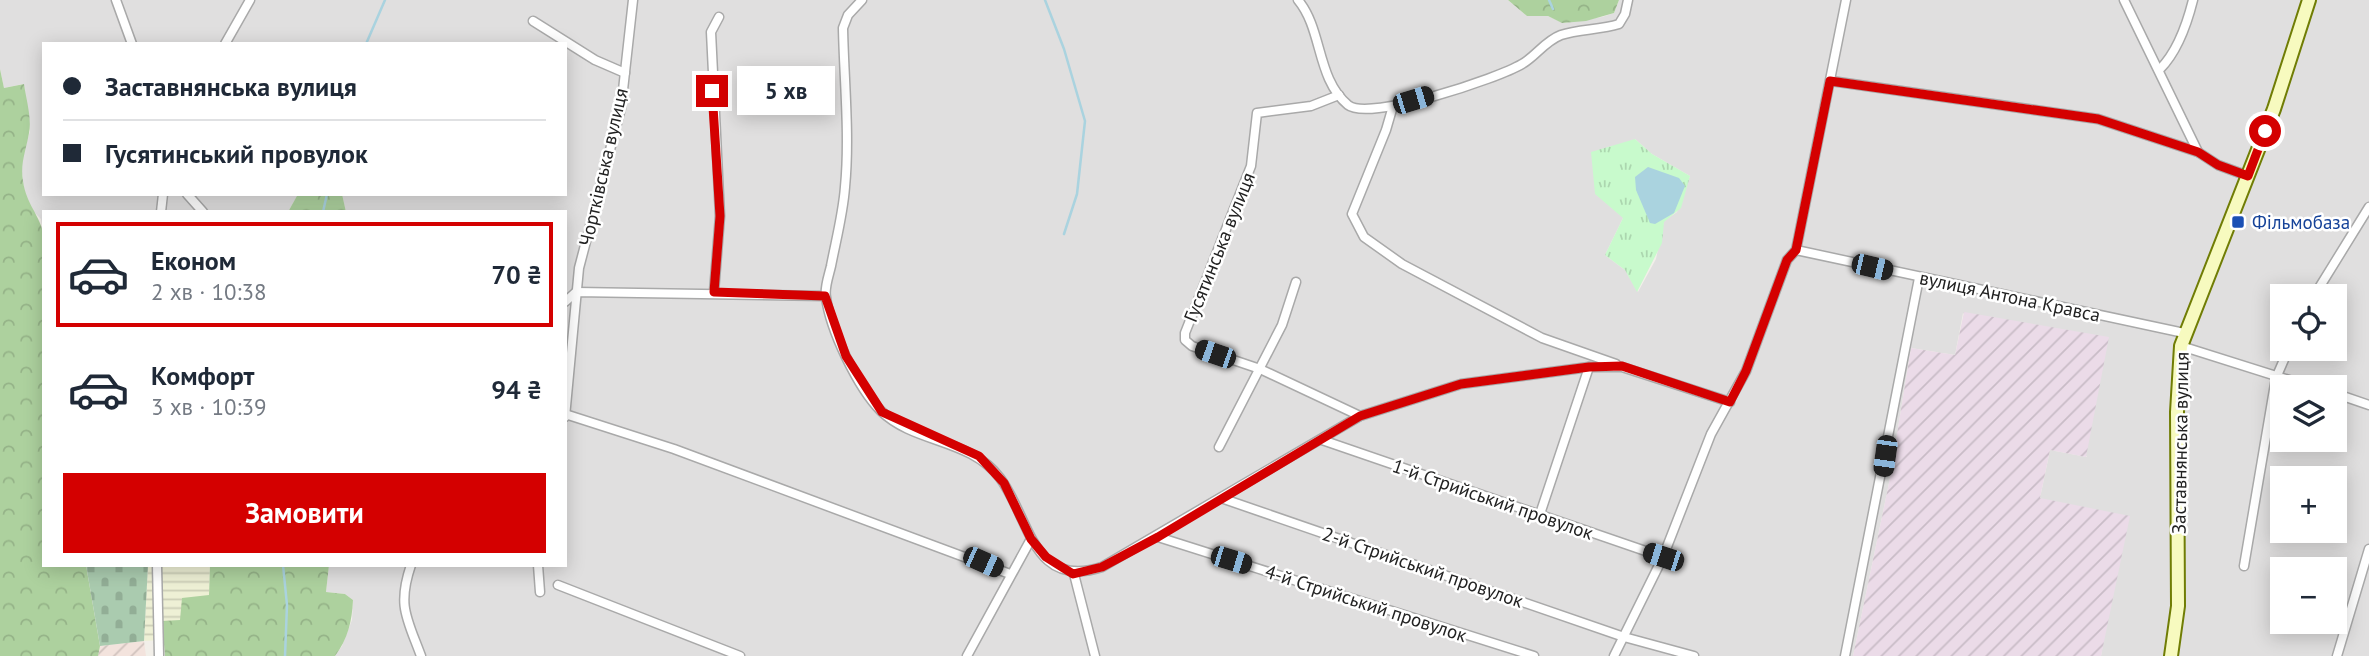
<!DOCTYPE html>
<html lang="uk">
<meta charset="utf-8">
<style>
body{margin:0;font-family:"PT Sans",sans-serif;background:#f2f2f3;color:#1f2937;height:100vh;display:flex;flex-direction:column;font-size:26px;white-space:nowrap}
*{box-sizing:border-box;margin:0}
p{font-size:23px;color:#747a83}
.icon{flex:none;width:38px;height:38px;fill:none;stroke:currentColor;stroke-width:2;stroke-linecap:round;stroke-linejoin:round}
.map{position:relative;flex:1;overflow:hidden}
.side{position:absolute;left:42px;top:210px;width:525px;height:357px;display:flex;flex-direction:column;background:#fff;border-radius:0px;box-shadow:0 4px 18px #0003}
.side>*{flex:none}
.guide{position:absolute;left:42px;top:42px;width:525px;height:154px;border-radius:0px;box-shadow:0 4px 18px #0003;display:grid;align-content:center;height:154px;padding:0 21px;background:#fff}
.buttons{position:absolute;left:2270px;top:284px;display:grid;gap:14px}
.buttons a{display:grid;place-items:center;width:77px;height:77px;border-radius:0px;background:#fff;box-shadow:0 4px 18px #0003;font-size:35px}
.end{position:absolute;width:32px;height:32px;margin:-16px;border:9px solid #d40000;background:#fff;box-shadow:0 0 0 4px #fff}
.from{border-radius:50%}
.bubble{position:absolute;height:49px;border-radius:0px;background:#fff;box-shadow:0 4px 18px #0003;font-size:23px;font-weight:700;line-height:49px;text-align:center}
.car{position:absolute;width:21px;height:42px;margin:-21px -10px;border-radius:9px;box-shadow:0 0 5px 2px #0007;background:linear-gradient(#222 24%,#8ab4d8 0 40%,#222 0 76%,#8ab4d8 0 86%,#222 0)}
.guide b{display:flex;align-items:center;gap:24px;height:66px;font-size:26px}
.guide b+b{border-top:2px solid #e0e1e3}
.guide i{width:18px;height:18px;background:#1f2937}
ul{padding:12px 0 0;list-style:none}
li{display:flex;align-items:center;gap:21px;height:105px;margin:0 14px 10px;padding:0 7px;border:4px solid transparent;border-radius:0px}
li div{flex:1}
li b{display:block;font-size:26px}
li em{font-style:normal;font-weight:700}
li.on{border-color:#d40000}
li>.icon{width:63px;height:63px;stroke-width:1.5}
.action{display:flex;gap:14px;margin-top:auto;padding:14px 21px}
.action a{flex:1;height:80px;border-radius:0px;background:#d40000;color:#fff;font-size:28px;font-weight:700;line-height:80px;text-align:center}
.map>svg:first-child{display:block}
</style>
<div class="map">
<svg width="2369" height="656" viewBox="0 0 2369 656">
<defs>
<pattern id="industrial-furrows" width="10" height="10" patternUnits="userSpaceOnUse" patternTransform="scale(1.75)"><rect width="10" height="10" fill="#ebdbe8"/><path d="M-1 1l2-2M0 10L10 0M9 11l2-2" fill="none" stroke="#c9bcc7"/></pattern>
<pattern id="military-furrows" width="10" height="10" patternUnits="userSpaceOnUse" patternTransform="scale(1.75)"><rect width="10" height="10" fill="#f3e3dd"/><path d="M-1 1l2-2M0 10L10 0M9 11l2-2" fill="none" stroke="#d0c2bd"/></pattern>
<pattern id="farmland-rules" width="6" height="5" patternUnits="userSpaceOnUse" patternTransform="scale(1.75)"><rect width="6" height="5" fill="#eef0d5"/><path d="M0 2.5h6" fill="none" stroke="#ccceb7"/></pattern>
<pattern id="forest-crowns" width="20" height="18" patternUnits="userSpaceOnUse" patternTransform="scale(1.75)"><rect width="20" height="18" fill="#add19e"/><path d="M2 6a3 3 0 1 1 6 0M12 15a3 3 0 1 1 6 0" fill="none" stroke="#95b388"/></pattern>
<pattern id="cemetery-stones" width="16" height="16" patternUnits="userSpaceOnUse" patternTransform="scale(1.75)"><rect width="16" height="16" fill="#aacbaf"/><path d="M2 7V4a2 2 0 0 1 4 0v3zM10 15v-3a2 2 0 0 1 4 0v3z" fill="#92ae96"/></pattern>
<pattern id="park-tufts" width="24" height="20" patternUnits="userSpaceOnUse" patternTransform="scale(1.75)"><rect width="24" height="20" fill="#c8facc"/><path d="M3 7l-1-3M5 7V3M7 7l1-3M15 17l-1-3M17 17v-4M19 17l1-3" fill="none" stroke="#acd6af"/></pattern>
</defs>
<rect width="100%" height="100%" fill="#f2efe9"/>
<!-- residential -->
<path fill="#e0dfdf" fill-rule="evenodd" d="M0,0H1508L1527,16H1548L1563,23L1602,17L1614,13L1619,0H2369V656H2101L2108,614L2040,498L2050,450L2087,457L1963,313L1955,355L1911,348L1889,483L1853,656H335L342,646L352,620L353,600L345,594L326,592L329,565H565V212H346L342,194H565V44H44V194H298L288,212H44V236L41,219L28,206L23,184L21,162L30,131L23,84L4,88L0,69ZM1635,139L1652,154L1690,176L1677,212L1664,221L1656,259L1638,292L1625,270L1605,255L1623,218ZM2282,296H2334V348H2282ZM2282,387H2334V439H2282ZM2282,478H2334V530H2282ZM2282,569H2334V621H2282Z"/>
<!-- industrial -->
<path fill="url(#industrial-furrows)" d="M1964,312L2109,337L2086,457L2050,450L2040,498L2130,516L2101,656H1853L1889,483L1911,348L1955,355Z"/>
<!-- military -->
<path fill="url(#military-furrows)" d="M144,641L146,656H98L100,646Z"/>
<!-- farmland -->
<path fill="url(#farmland-rules)" d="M148,565H210L209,595L163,640L144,641Z"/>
<!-- forest -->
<g fill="url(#forest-crowns)">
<path d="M1508,0H1619L1614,13L1586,21L1562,23L1548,16H1527Z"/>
<path d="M0,69L4,88L24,84C26,99 32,118 29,133C26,151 20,163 23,181C26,204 40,215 44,236V565H86L100,646L98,656H0Z"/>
<path d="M298,194H342L346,212H288Z"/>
<path d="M210,565H329L326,592L345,594L353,600C352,621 348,639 335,656H165L162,621L180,620L182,598L209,595Z"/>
</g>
<!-- cemetery -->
<path fill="url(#cemetery-stones)" d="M86,565H148L144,641L100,646Z"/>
<!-- park -->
<path fill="url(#park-tufts)" d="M1635,139L1652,154L1690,176L1681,208L1664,222L1662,243L1637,292L1625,270L1605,255L1623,218L1595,194L1591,152Z"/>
<!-- water -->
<path fill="#aad3df" d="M1648,167L1679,178L1685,186L1674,213L1655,224L1650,223L1636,190L1635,177Z"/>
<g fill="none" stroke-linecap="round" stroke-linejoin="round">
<!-- stream -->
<g stroke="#aad3df" stroke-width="2.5">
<path d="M1045,0L1064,49L1085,121L1077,194L1064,234"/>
<path d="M1549,0L1553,9"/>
<path d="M366,44L385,0"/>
<path d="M323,212L327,194"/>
<path d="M283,565L287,605L285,656"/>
</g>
<!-- street casing -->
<g stroke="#a9a9a9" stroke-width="11">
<g id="street">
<path d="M116,0L132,44"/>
<path d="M862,0L848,15L843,28C844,80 850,135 845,187C843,214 836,240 831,266C829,275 824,288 826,297C830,330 858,388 881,411C915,444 970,438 1000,478C1030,518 1032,590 1102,567L1360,416L1461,384L1589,367H1622L1730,402"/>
<path d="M1298,0C1323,30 1316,78 1348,105C1369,122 1499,78 1522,64C1536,56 1545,41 1561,35C1579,29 1600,30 1619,24L1625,14L1628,0"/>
<path d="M2124,0L2198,152"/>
<path d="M533,21L595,60L625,73"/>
<path d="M225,44L250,0"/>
<path d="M2160,69C2178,51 2187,24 2193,0"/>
<path d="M1831,81L2098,119L2198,152L2218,165L2248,176"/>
<path d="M1339,95L1311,106L1257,113L1251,166L1185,333V340L1192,346L1260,369L1360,416"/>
<path d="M1393,106L1386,130L1352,214L1364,237L1402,264L1542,338L1616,364"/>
<path d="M187,194L203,212"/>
<path d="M161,212L163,194"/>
<path d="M1796,250L2184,333"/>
<path d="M714,292L720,216L711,32L719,17"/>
<path d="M2314,296L2369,207"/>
<path d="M565,302L576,292L825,296"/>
<path d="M2181,346L2311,387"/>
<path d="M2334,393L2369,405"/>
<path d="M565,414L674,449L1010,574"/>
<path d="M565,417L579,268L621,108L633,0"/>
<path d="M1322,440L1663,557"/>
<path d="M1219,447L1282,325L1296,282"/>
<path d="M1221,498L1624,637L1694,656"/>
<path d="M1540,514L1589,367"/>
<path d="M1158,537L1534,656"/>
<path d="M157,565L159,656"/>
<path d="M411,565C397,606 407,618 421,656"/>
<path d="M538,565L540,592"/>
<path d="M2244,566L2276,378L2289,348"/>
<path d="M1074,574L1095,656"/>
<path d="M558,585L740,656"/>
<path d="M967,656L1031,539"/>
<path d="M1614,656L1663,557L1711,434L1746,371L1787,260L1796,250L1846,0"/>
<path d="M1845,656L1919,278"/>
<path d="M2337,656L2369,549"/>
</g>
</g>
<!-- secondary casing -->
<g stroke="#707d05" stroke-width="16">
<path id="secondary" d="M2171,656L2178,606L2177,412L2181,346L2274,109L2309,0"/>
</g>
<!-- street -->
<use href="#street" stroke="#fff" stroke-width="8"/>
<!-- secondary -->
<use href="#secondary" stroke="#f7fabf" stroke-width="12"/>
</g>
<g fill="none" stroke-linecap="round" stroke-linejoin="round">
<!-- route -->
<path stroke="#d40000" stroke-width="9" d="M712,91L720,216L714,292L825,296L846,356L882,412L979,456L1004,483L1031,539L1046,557L1073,574L1102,567L1158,537L1360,416L1461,384L1589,367L1622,366L1730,402L1746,371L1787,260L1796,250L1830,81L2098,119L2198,152L2218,165L2248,176L2265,131"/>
</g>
<!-- markers -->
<rect fill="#1a4fb4" stroke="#fff" stroke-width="2.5" x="2231" y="215" width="14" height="14" rx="3.5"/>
<g text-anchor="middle" stroke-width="5" stroke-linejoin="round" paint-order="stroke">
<!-- street labels -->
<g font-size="19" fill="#222" stroke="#fff">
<text transform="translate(603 167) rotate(-77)" y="7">Чортківська вулиця</text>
<text transform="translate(1219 247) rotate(-68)" y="7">Гусятинська вулиця</text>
<text transform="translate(2010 296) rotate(12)" y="7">вулиця Антона Кравса</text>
<text transform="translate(2180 443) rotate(-89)" y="7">Заставнянська вулиця</text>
<text transform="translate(1493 499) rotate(19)" y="7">1-й Стрийський провулок</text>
<text transform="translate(1423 567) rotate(19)" y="7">2-й Стрийський провулок</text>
<text transform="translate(1366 603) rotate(18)" y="7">4-й Стрийський провулок</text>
</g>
<!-- transit labels -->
<g font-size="19" fill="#164399" stroke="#fff" text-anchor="start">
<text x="2252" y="229">Фільмобаза</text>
</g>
</g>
</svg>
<div class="buttons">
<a><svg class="icon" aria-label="locate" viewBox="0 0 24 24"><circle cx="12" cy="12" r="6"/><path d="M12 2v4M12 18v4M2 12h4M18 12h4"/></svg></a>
<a><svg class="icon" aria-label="layers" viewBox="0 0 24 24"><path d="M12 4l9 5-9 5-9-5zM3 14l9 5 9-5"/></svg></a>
<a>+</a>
<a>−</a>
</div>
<i class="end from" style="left:2265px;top:131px"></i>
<i class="end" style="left:712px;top:91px"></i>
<div class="bubble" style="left:737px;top:66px;width:98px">5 хв</div>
<i class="car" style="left:1413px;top:100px;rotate:73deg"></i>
<i class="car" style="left:1872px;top:267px;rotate:103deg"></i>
<i class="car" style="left:1215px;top:354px;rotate:289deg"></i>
<i class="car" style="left:1885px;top:456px;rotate:188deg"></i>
<i class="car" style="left:1663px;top:557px;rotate:288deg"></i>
<i class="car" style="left:1231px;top:560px;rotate:107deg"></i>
<i class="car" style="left:983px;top:562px;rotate:114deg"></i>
<div class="guide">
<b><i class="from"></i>Заставнянська вулиця</b>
<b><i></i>Гусятинський провулок</b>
</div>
<section class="side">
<ul>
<li class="on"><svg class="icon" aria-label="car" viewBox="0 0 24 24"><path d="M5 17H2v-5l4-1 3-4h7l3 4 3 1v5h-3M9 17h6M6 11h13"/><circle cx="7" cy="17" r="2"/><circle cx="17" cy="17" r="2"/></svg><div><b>Економ</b><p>2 хв · 10:38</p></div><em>70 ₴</em></li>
<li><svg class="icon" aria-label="car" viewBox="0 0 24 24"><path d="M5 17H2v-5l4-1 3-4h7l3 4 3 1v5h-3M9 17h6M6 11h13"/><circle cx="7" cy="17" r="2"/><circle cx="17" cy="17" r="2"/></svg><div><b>Комфорт</b><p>3 хв · 10:39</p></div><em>94 ₴</em></li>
</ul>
<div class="action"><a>Замовити</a></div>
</section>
</div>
